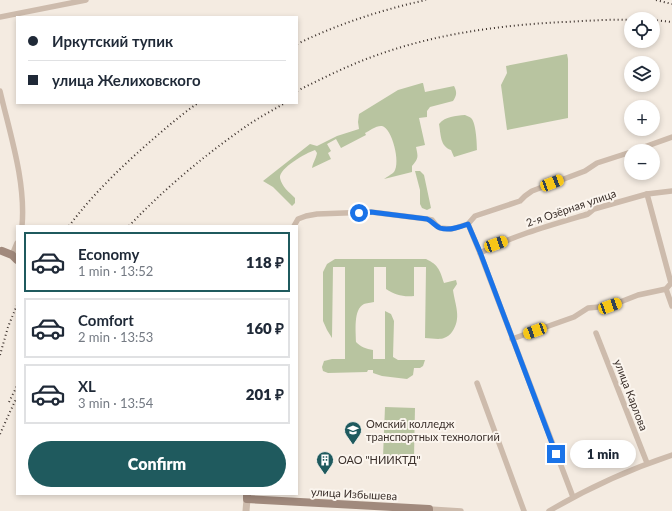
<!DOCTYPE html>
<meta charset="utf-8">
<style>
body{margin:0;font-family:Lato,sans-serif;background:#f2f2f3;color:#1f2937;height:100vh;display:flex;flex-direction:column;font-size:15px;white-space:nowrap}
*{box-sizing:border-box;margin:0}
p{font-size:13px;color:#747a83}
.icon{flex:none;width:22px;height:22px;fill:none;stroke:currentColor;stroke-width:2;stroke-linecap:round;stroke-linejoin:round}
.map{position:relative;flex:1;overflow:hidden}
.details{position:absolute;left:16px;top:225px;width:282px;height:270px;display:flex;flex-direction:column;background:#fff;border-radius:0px;box-shadow:0 2px 6px #0003}
.details>*{flex:none}
.banner{position:absolute;left:16px;top:16px;width:282px;height:88px;border-radius:0px;box-shadow:0 2px 6px #0003;display:grid;align-content:center;height:88px;padding:0 12px;background:#fff}
.controls{position:absolute;left:624px;top:12px;display:grid;gap:8px}
.controls a{display:grid;place-items:center;width:36px;height:36px;border-radius:50%;background:#fff;box-shadow:0 2px 6px #0003;font-size:20px}
.end{position:absolute;width:18px;height:18px;margin:-9px;border:5px solid #1a73e8;background:#fff;box-shadow:0 0 0 2px #fff}
.from{border-radius:50%}
.bubble{position:absolute;height:28px;border-radius:14px;background:#fff;box-shadow:0 2px 6px #0003;font-size:13px;font-weight:800;line-height:28px;text-align:center}
.car{position:absolute;width:12px;height:24px;margin:-12px -6px;border-radius:5px;box-shadow:0 0 3px 1px #0007;background:linear-gradient(#f5c518 24%,#345 0 40%,#f5c518 0 76%,#345 0 86%,#f5c518 0)}
.banner b{display:flex;align-items:center;gap:14px;height:38px;font-size:15px}
.banner b+b{border-top:1px solid #e0e1e3}
.banner i{width:10px;height:10px;background:#1f2937}
ul{padding:7px 0 0;list-style:none}
li{display:flex;align-items:center;gap:12px;height:60px;margin:0 8px 6px;padding:0 4px;border:2px solid #e0e1e3;border-radius:0px}
li div{flex:1}
li b{display:block;font-size:15px}
li em{font-style:normal;font-weight:800}
li.active{border-color:#1f5a5e}
li>.icon{width:36px;height:36px;stroke-width:1.5}
.primary-button{display:flex;gap:8px;margin-top:auto;padding:8px 12px}
.primary-button a{flex:1;height:46px;border-radius:24px;background:#1f5a5e;color:#fff;font-size:16px;font-weight:800;line-height:46px;text-align:center}
.map>svg:first-child{display:block}
</style>
<div class="map">
<svg width="672" height="511" viewBox="0 0 672 511">
<rect width="100%" height="100%" fill="#f4ebe1"/>
<!-- green -->
<g fill="#b8c4a0">
<path d="M567,54L568,59V118L507,130L501,85L507,73L506,66Z"/>
<path d="M422,83H423L425,92L454,86C457,92 457,95 453,101L430,107L427,111V117L419,118L425,145L416,147C418,157 419,158 412,166V172L384,179C387,177 392,174 394,172C401,163 392,128 382,126C377,125 369,131 365,133L366,135L341,148L336,139L327,144L331,151L328,153L331,159L312,168C313,162 316,159 317,153L315,150C306,153 279,168 280,178C282,187 289,192 295,198V203L292,206L273,187L263,181L310,144L317,146L337,136L359,129L358,122L359,114L398,90Z"/>
<path d="M465,115C467,116 470,117 471,118C476,122 477,144 477,150L454,157L451,150C440,146 441,135 439,124C446,116 455,116 465,115Z"/>
<path d="M415,171H420L424,175L431,208L427,210L422,208L420,204V190Z"/>
<path d="M335,259H426C439,265 440,271 444,283L456,280L457,284L453,290C455,305 462,318 452,332C450,335 447,337 444,338C439,340 431,338 425,338L426,267H414V296C403,297 395,295 386,289V267H374V302C371,303 366,303 364,304C353,309 356,332 356,342C361,347 366,349 373,350V359H385V311L391,314L394,321L393,357L398,360H425L423,366L420,368H414L413,375L407,379L382,376L373,373V370H368L367,372L328,373L323,371L322,367L324,361L332,359H345V267H333L332,338L327,330L323,321V272L327,264Z"/>
<path d="M385,407L415,408L414,457H383Z"/>
</g>
<g fill="none" stroke-linecap="round" stroke-linejoin="round">
<!-- minor -->
<g stroke="#cdbbac" stroke-width="5.5">
<path d="M0,17L86,0"/>
<path d="M0,91C10,134 26,182 22,226"/>
<path d="M633,151L672,137"/>
<path d="M647,194L671,283"/>
<path d="M468,224L480,253L573,497"/>
<path d="M294,226L298,219L306,216L317,214L371,212L427,219L432,220L436,225L440,228L452,229L468,224L475,216L520,201L525,196L532,191L585,171L597,163L631,152"/>
<path d="M480,253C514,235 551,225 588,214L594,209L647,194L672,191"/>
<path d="M12,255L17,243"/>
<path d="M666,289L672,306"/>
<path d="M596,333L647,463"/>
<path d="M512,339L574,317L588,308L610,306L638,295L666,289L672,282"/>
<path d="M477,383L524,511"/>
<path d="M429,509L461,511"/>
<path d="M549,511C588,488 630,469 672,455"/>
</g>
<!-- tertiary -->
<path stroke="#cdbbac" stroke-width="7" d="M246,511L247,499"/>
<!-- secondary -->
<g stroke="#a18a7d" stroke-width="8">
<path d="M2,251L12,255L17,260"/>
<path d="M247,494V499L429,509V511"/>
</g>
<!-- rail -->
<g stroke="#3b302b" stroke-width="2" stroke-dasharray="1 3" stroke-linecap="butt">
<path d="M656,0L672,4"/>
<path d="M653,20L672,22"/>
<path d="M297,44C338,24 381,10 426,0"/>
<path d="M297,91C325,77 353,63 383,53C441,33 503,25 564,22C587,21 609,19 631,20"/>
<path d="M69,226C93,194 122,166 152,140C167,127 182,114 198,103"/>
<path d="M129,226C165,188 206,154 248,125C260,117 273,110 285,103"/>
<path d="M0,355L8,327L17,305"/>
<path d="M9,402L17,386"/>
<path d="M0,434L9,414L17,397"/>
</g>
</g>
<g fill="none" stroke-linecap="round" stroke-linejoin="round">
<!-- route -->
<path stroke="#1a73e8" stroke-width="5" d="M359,213L371,212L427,219C432,221 435,226 440,228C449,231 460,227 468,224L480,252L556,454"/>
</g>
<!-- icons -->
<defs>
<g id="university-pin" transform="scale(0.9)"><path d="M0 17L-7.5 6A9.5 9.5 0 1 1 7.5 6Z" fill="#1f5a5e" stroke="#fbf5ee"/><path d="M0-5L7-2L0 1L-7-2ZM-4 1L0 2.5L4 1V4Q0 6-4 4Z" fill="#fff"/></g>
<g id="building-pin" transform="scale(0.9)"><path d="M0 17L-7.5 6A9.5 9.5 0 1 1 7.5 6Z" fill="#1f5a5e" stroke="#fbf5ee"/><path d="M-4-6H4V6H1V3H-1V6H-4ZM-2.5-4.3h1.7v1.8h-1.7ZM.8-4.3h1.7v1.8H.8ZM-2.5-1h1.7V.8h-1.7ZM.8-1h1.7V.8H.8Z" fill="#fff"/></g>
</defs>
<g fill-rule="evenodd">
<use href="#university-pin" x="353" y="430"/>
<use href="#building-pin" x="325" y="460"/>
</g>
<g text-anchor="middle" stroke-width="4" stroke-linejoin="round" paint-order="stroke">
<!-- street labels -->
<g font-size="11" fill="#3b302b" stroke="#fbf5ee">
<text transform="translate(571 208) rotate(-19)" y="4">2-я Озёрная улица</text>
<text transform="translate(631 395) rotate(69)" y="4">улица Карлова</text>
<text transform="translate(354 494) rotate(3)" y="4">улица Избышева</text>
</g>
<!-- poi labels -->
<g font-size="11" fill="#3b302b" stroke="#fbf5ee" text-anchor="start">
<text x="366" y="428">Омский колледж<tspan x="366" dy="13">транспортных технологий</tspan></text>
<text x="338" y="464">ОАО "НИИКТД"</text>
</g>
</g>
</svg>
<div class="controls">
<a><svg class="icon" aria-label="locate" viewBox="0 0 24 24"><circle cx="12" cy="12" r="6"/><path d="M12 2v4M12 18v4M2 12h4M18 12h4"/></svg></a>
<a><svg class="icon" aria-label="layers" viewBox="0 0 24 24"><path d="M12 4l9 5-9 5-9-5zM3 14l9 5 9-5"/></svg></a>
<a>+</a>
<a>−</a>
</div>
<i class="end from" style="left:359px;top:213px"></i>
<i class="end" style="left:556px;top:454px"></i>
<div class="bubble" style="left:570px;top:440px;width:66px">1 min</div>
<i class="car" style="left:552px;top:183px;rotate:69deg"></i>
<i class="car" style="left:496px;top:244px;rotate:70deg"></i>
<i class="car" style="left:610px;top:306px;rotate:70deg"></i>
<i class="car" style="left:535px;top:331px;rotate:250deg"></i>
<div class="banner">
<b><i class="from"></i>Иркутский тупик</b>
<b><i></i>улица Желиховского</b>
</div>
<section class="details">
<ul>
<li class="active"><svg class="icon" aria-label="car" viewBox="0 0 24 24"><path d="M5 17H2v-5l4-1 3-4h7l3 4 3 1v5h-3M9 17h6M6 11h13"/><circle cx="7" cy="17" r="2"/><circle cx="17" cy="17" r="2"/></svg><div><b>Economy</b><p>1 min · 13:52</p></div><em>118 ₽</em></li>
<li><svg class="icon" aria-label="car" viewBox="0 0 24 24"><path d="M5 17H2v-5l4-1 3-4h7l3 4 3 1v5h-3M9 17h6M6 11h13"/><circle cx="7" cy="17" r="2"/><circle cx="17" cy="17" r="2"/></svg><div><b>Comfort</b><p>2 min · 13:53</p></div><em>160 ₽</em></li>
<li><svg class="icon" aria-label="car" viewBox="0 0 24 24"><path d="M5 17H2v-5l4-1 3-4h7l3 4 3 1v5h-3M9 17h6M6 11h13"/><circle cx="7" cy="17" r="2"/><circle cx="17" cy="17" r="2"/></svg><div><b>XL</b><p>3 min · 13:54</p></div><em>201 ₽</em></li>
</ul>
<div class="primary-button"><a>Confirm</a></div>
</section>
</div>
